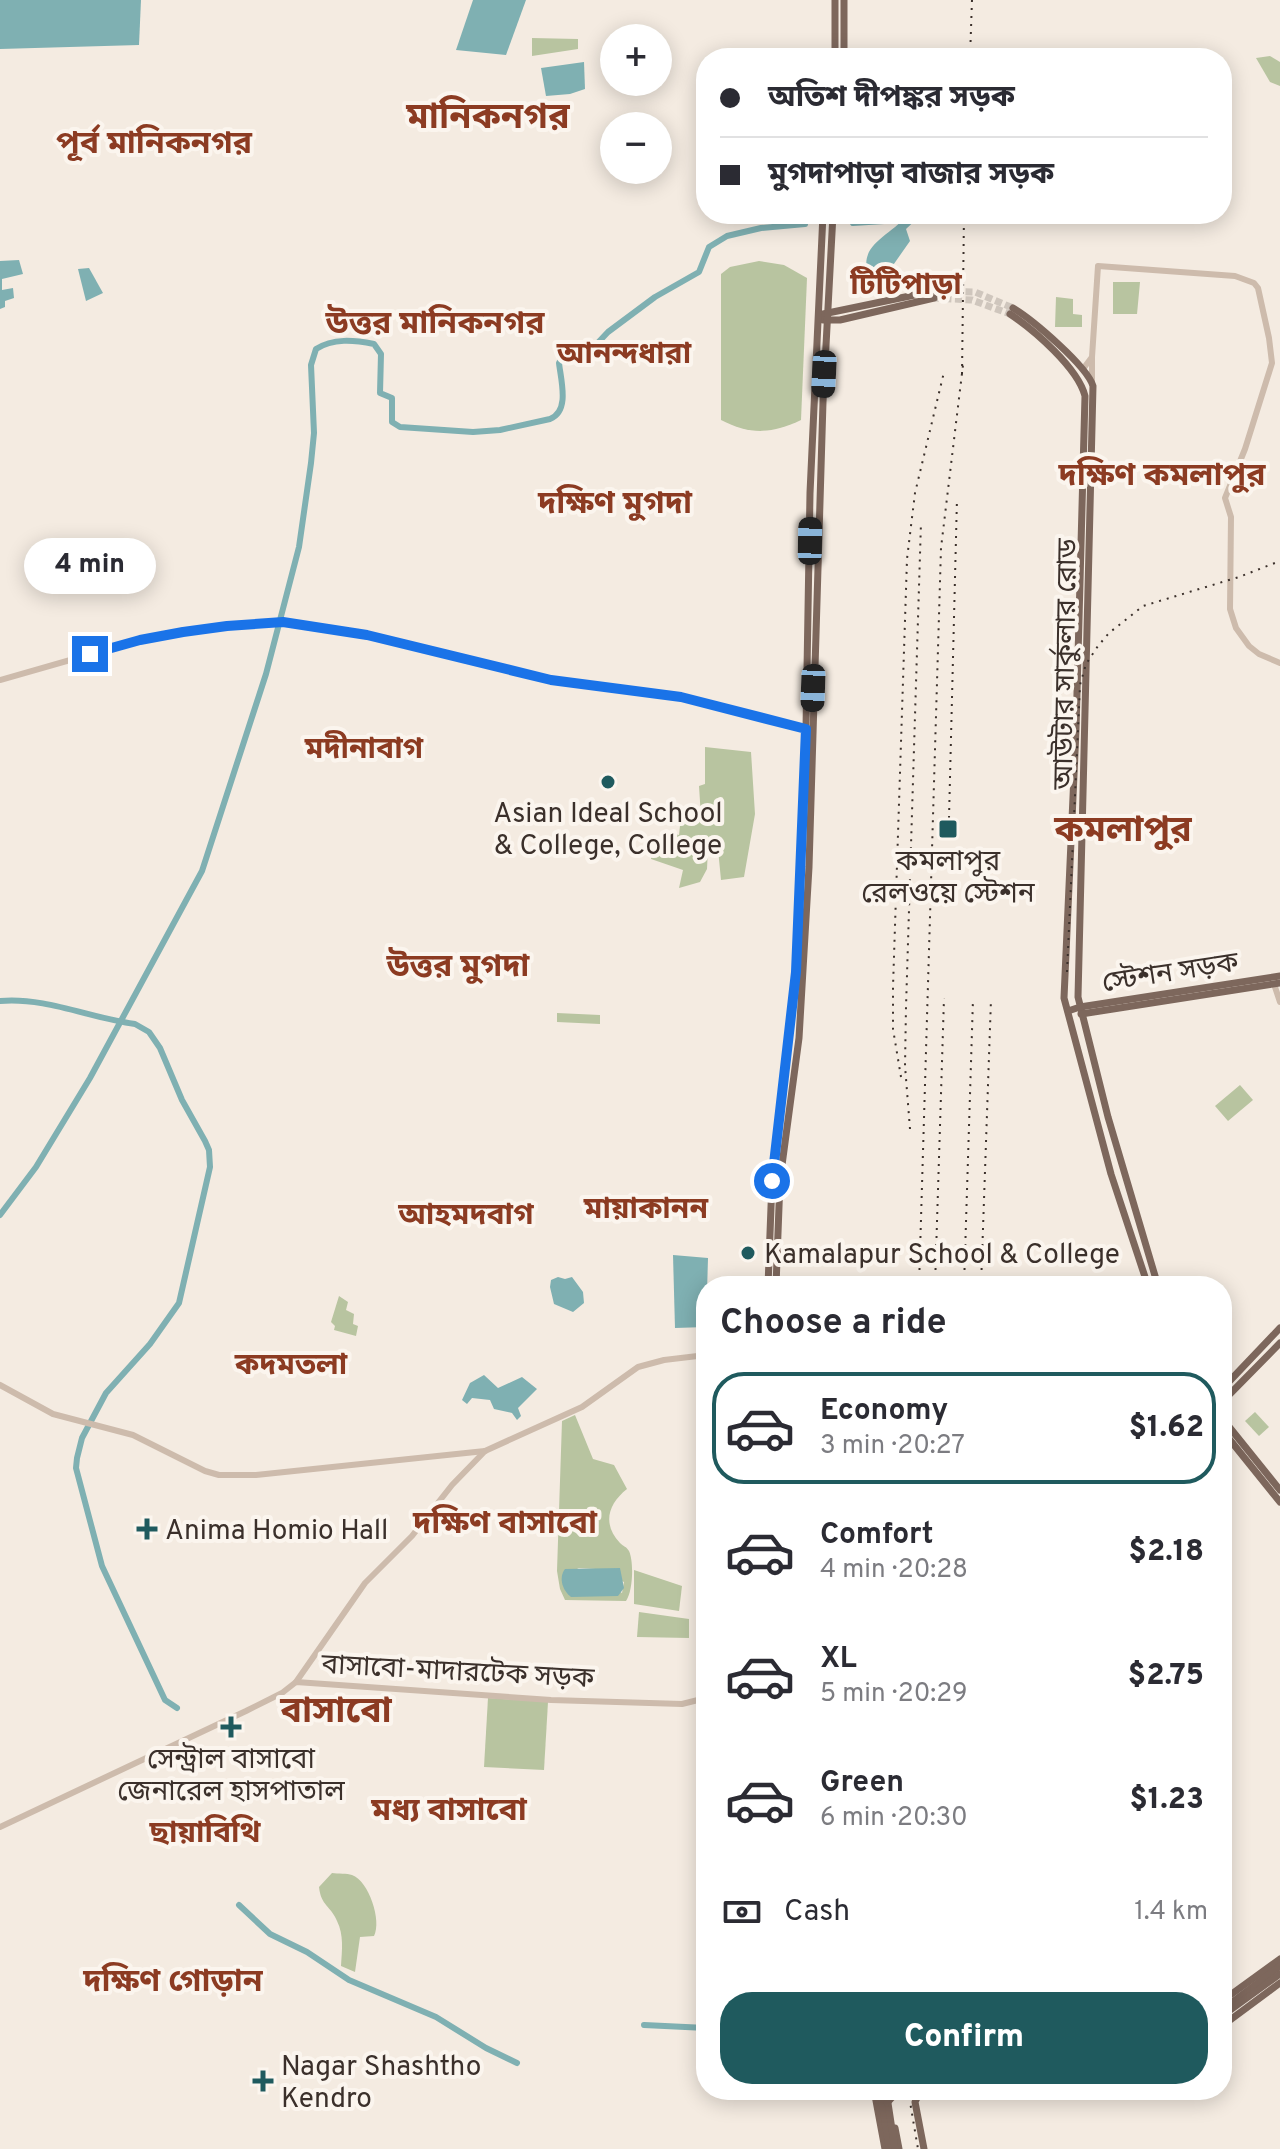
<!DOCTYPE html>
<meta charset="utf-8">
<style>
body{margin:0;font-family:Overpass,"Noto Sans Bengali",sans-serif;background:#f7f7f7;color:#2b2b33;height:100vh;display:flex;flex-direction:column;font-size:30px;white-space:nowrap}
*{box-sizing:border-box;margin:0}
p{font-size:26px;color:#7c7c81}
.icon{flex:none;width:44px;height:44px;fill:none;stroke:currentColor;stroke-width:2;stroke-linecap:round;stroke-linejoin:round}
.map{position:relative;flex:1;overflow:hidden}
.details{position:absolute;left:696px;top:1276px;width:536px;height:824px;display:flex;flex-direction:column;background:#fff;border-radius:32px;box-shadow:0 4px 20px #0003}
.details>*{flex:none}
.top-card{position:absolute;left:696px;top:48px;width:536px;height:176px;border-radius:32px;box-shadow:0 4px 20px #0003;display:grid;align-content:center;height:176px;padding:0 24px;background:#fff}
.buttons{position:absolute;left:600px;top:24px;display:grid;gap:16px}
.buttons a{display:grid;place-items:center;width:72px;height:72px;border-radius:50%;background:#fff;box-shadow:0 4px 20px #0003;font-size:40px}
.end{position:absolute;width:36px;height:36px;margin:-18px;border:10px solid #1a73e8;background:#fff;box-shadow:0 0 0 4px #fff}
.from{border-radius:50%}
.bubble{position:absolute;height:56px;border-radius:28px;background:#fff;box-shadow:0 4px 20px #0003;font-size:26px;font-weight:800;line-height:56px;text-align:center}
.car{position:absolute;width:24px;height:48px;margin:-24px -12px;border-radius:10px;box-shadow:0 0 6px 2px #0007;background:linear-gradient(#222 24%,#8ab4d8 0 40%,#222 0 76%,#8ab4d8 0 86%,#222 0)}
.top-card b{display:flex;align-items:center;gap:28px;height:76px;font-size:30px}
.top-card b+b{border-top:2px solid #e1e1e2}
.top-card i{width:20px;height:20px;background:#2b2b33}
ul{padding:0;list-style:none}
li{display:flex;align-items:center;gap:24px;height:112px;margin:0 16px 12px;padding:0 8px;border:4px solid transparent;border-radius:32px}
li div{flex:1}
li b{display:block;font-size:30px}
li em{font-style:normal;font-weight:800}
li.current{border-color:#1f5a5e}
li>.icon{width:72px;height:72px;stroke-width:1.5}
h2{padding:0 24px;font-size:36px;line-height:96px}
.pay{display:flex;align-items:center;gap:20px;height:88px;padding:0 24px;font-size:30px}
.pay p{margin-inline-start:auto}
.cta{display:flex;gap:16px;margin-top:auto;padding:16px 24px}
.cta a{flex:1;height:92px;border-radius:32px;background:#1f5a5e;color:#fff;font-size:32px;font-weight:800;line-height:92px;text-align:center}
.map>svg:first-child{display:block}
</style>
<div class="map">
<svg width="1280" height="2149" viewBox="0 0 1280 2149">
<rect width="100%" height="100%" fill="#f4ebe1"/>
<!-- green -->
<g fill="#b8c4a0" fill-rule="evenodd">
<path d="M532,38L578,39V49L532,56Z"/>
<path d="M1270,56L1280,62V86L1270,82L1256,58Z"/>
<path d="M759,261L784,265L807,278L801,420C772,434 750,435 721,420V274L730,267Z"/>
<path d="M1113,282H1140L1137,314H1113Z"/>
<path d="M1056,297L1073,299V314L1082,315V327H1055Z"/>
<path d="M705,747L751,752L755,814L744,877L721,880L718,849L708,848L707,869L700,882L679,888L683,870L651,859L652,845L665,846L666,832L679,835L681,816L701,817L699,786L705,784Z"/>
<path d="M557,1013L600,1015V1024L557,1022Z"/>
<path d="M1240,1085L1253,1100L1228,1121L1215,1106Z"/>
<path d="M339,1296L348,1302L346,1310L354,1314L353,1324L358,1326L356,1336L334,1330L335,1326L331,1322Z"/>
<path d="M1255,1412L1269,1427L1259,1436L1245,1421Z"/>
<path d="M575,1415L593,1459L614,1465L627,1489C608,1504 602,1524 620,1543C624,1547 626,1546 629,1551C634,1562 633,1591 626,1601L565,1600L560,1589L557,1571L562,1421ZM577,1568L596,1569L624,1582L622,1593Z"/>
<path d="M634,1570L682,1586L679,1611L634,1604Z"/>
<path d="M639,1612L689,1619V1638L637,1637Z"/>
<path d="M488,1698L548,1702L544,1770L484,1767Z"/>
<path d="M332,1873C338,1874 347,1873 352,1875C369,1881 382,1921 374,1936L360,1937L355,1972L341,1966C342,1950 344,1935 337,1921C331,1906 321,1906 319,1887Z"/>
</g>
<!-- water -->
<g fill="#7fb0b2">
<path d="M0,0H141L139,45L0,49Z"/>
<path d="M473,0H526L506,55L456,50Z"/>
<path d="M584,62L585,89L570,94L546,96L541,68Z"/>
<path d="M907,214H922L906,229L910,241L889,271L868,273C858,243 895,234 907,214Z"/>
<path d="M19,260L23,274L2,279V290L13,288L14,298L5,301V307L0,309V261Z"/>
<path d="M89,268L103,293L86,301L78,269Z"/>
<path d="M673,1255L708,1258L706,1327L675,1328Z"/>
<path d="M558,1277L565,1279L572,1277L583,1292L584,1303L573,1312L554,1304L550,1287L551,1280Z"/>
<path d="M484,1375L498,1388L522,1377L537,1389L518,1408L521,1416L517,1420L512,1413L494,1409L490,1400L472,1398L467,1404L462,1400L470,1383Z"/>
<path d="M620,1568L624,1588L618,1596L571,1597C563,1591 558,1578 565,1569Z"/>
</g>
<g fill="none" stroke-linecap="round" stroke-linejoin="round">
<!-- canal -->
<g stroke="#7fb0b2" stroke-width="6">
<path d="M853,223L884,221L903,214"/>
<path d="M0,1001C46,997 90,1018 135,1024L149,1032L160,1048L182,1100L205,1141L209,1150L210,1167L179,1303L150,1344L106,1393L82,1438L77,1458L76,1468L102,1566L165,1700L177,1708"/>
<path d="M0,1215L36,1167L90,1078L202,871L266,674L299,547L311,463L314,433L311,365L316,349C333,338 354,340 374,344L381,354L380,393L392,398V422L400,427L473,432L500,430L550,419C570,411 561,381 559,363L562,357L592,349L608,332L655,297L699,272L709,247L727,236L761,228L805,224"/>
<path d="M239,1905L270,1934L307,1952L349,1980L436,2017L486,2048L517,2063"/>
<path d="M644,2025L706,2028"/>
</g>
<!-- major-tunnel -->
<g stroke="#cfc6bd" stroke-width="7" stroke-dasharray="7 3.5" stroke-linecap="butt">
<path d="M934,291L975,292L1013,308"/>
<path d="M934,298L972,300L1010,314"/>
</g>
<!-- minor -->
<g stroke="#cdbbac" stroke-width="6">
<path d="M1092,358V382"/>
<path d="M1083,369L1092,357L1098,266L1235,276L1254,283L1258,288L1269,338L1272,363L1245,449L1225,498L1231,517L1230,609L1236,628L1249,646L1259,654L1280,663"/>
<path d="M0,680L140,640L227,626L283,622L367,635L551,680L681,697L806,729"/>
<path d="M1274,984L1280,1002"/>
<path d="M0,1385L53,1414L133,1435L205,1471L219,1475H256L485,1451"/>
<path d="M296,1682L365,1583L412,1536L452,1485L485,1451L582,1407L638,1367L664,1360L706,1355"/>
<path d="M0,1827L246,1711L282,1693L296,1682L551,1700L682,1704L706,1698"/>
</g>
<!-- major -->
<g stroke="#7d675c" stroke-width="7">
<path d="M835,0V58"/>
<path d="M844,58V0"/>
<path d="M1013,308C1033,320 1087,366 1093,386L1078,997L1108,1117L1158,1286"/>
<path d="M823,314L934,291"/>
<path d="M1010,314C1034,330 1078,368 1085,396L1076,730L1064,998L1111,1174L1148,1286"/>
<path d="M823,320H840L934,298"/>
<path d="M1068,1011L1080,1007L1280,976"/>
<path d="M1081,1014L1280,983"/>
<path d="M768,1286L772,1181L796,972L806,729L810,493L823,214"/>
<path d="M776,1286L780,1180L799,1038L809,867L823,402L833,214"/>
<path d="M1222,1389L1280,1328"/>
<path d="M1222,1402L1280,1343"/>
<path d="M1222,1418L1280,1490"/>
<path d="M1222,1430L1280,1502"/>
<path d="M1222,2001L1280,1959"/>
<path d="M1222,2010L1280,1966"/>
<path d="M1222,2016L1280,1974"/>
<path d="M1222,2026L1280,1983"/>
<path d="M874,2090L885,2149"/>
<path d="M904,2093C940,2089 978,2101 1013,2090"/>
<path d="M895,2128L899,2149"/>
</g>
<!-- rail -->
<g stroke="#3b302b" stroke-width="2" stroke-dasharray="2 6" stroke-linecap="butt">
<path d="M970,58L972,0"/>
<path d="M962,374L964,214"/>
<path d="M949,818L957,498"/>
<path d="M1067,972L1080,685L1086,664L1098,646L1109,633L1143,606L1239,577L1280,561"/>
<path d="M901,1077L893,1029V987L907,559L915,493L944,372"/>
<path d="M910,1129L905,1066L906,1007L921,522"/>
<path d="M919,1286L941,548L963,365"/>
<path d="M935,1286L944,998"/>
<path d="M964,1286L973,999"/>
<path d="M981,1286L991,999"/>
<path d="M908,2090L918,2149"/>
</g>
<!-- major-bridge -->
<g stroke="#7d675c" stroke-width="7">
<path d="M880,2090L889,2147"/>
<path d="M886,2090L895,2149"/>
<path d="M921,2090L915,2102L924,2149"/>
<path d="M887,2103L897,2092L910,2090"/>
</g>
</g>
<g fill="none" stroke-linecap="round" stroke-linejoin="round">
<!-- route -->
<path stroke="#1a73e8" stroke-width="10" d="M90,654L140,640L183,632L227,626L283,622L367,635L551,680L681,697L806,729L796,972L772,1181"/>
</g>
<!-- markers -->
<g fill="#1f5a5e" stroke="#fbf5ee" stroke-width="3">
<circle cx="608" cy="782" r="8"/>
<rect x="938" y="819" width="20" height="20" rx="4"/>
<circle cx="748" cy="1253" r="8"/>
<path d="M143 1517h8v8h8v8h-8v8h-8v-8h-8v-8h8z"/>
<path d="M227 1715h8v8h8v8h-8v8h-8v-8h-8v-8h8z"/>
<path d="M259 2069h8v8h8v8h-8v8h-8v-8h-8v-8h8z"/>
</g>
<g text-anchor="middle" stroke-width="8" stroke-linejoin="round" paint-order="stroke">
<!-- street labels -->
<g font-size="28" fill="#3b302b" stroke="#fbf5ee">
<text transform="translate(1064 664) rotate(-89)" y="10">আউটার সার্কুলার রোড</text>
<text transform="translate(1170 971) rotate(-9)" y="10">স্টেশন সড়ক</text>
<text transform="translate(458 1670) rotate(3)" y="10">বাসাবো-মাদারটেক সড়ক</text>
</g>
<!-- poi labels -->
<g font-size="28" fill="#3b302b" stroke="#fbf5ee">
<text x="608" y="822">Asian Ideal School<tspan x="608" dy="32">&amp; College, College</tspan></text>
<text x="948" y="870">কমলাপুর<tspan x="948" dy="32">রেলওয়ে স্টেশন</tspan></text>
<text x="764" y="1263" text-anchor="start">Kamalapur School &amp; College</text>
<text x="165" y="1539" text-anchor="start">Anima Homio Hall</text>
<text x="231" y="1768">সেন্ট্রাল বাসাবো<tspan x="231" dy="32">জেনারেল হাসপাতাল</tspan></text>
<text x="281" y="2075" text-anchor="start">Nagar Shashtho<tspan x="281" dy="32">Kendro</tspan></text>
</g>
<!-- neighbourhood labels -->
<g font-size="30" font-weight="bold" fill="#8c3b22" stroke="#fbf5ee">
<text x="906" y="294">টিটিপাড়া</text>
<text x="624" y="363">আনন্দধারা</text>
<text x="364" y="758">মদীনাবাগ</text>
<text x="646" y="1218">মায়াকানন</text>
<text x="466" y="1224">আহমদবাগ</text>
<text x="291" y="1374">কদমতলা</text>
<text x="205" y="1842">ছায়াবিথি</text>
</g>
<!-- quarter labels -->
<g font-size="32" font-weight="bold" fill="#8c3b22" stroke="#fbf5ee">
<text x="154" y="153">পূর্ব মানিকনগর</text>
<text x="435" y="333">উত্তর মানিকনগর</text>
<text x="1162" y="485">দক্ষিণ কমলাপুর</text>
<text x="615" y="513">দক্ষিণ মুগদা</text>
<text x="458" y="976">উত্তর মুগদা</text>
<text x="505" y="1533">দক্ষিণ বাসাবো</text>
<text x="449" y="1820">মধ্য বাসাবো</text>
<text x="173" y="1991">দক্ষিণ গোড়ান</text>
</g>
<!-- district labels -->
<g font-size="36" font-weight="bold" fill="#8c3b22" stroke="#fbf5ee">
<text x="488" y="128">মানিকনগর</text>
<text x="1123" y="841">কমলাপুর</text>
<text x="336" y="1722">বাসাবো</text>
</g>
</g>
</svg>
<div class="buttons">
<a>+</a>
<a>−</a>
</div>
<i class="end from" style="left:772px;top:1181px"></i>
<i class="end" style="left:90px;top:654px"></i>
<div class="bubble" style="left:24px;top:538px;width:132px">4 min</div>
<i class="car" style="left:824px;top:374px;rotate:183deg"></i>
<i class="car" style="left:810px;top:541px;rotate:1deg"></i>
<i class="car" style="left:813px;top:688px;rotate:182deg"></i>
<div class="top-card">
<b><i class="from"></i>অতিশ দীপঙ্কর সড়ক</b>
<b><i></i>মুগদাপাড়া বাজার সড়ক</b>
</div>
<section class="details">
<h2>Choose a ride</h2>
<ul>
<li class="current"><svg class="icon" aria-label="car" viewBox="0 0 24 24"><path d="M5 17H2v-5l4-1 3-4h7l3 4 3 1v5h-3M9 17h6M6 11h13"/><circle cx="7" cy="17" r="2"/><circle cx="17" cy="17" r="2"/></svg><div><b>Economy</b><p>3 min · 20:27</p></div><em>$1.62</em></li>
<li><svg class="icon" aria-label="car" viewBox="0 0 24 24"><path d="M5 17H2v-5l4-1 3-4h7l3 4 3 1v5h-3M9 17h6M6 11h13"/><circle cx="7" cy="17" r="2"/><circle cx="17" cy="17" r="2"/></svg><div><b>Comfort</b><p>4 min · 20:28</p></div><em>$2.18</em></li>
<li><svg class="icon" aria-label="car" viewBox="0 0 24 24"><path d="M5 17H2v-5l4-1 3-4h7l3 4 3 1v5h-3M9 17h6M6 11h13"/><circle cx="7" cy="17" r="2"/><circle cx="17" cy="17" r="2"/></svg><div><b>XL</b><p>5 min · 20:29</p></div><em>$2.75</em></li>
<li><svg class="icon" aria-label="car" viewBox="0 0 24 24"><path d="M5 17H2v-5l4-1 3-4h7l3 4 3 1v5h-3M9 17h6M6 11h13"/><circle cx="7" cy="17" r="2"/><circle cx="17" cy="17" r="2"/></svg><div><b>Green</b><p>6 min · 20:30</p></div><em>$1.23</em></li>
</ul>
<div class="pay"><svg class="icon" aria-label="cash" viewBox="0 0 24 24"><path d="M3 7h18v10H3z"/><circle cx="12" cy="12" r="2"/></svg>Cash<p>1.4 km</p></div>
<div class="cta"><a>Confirm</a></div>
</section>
</div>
